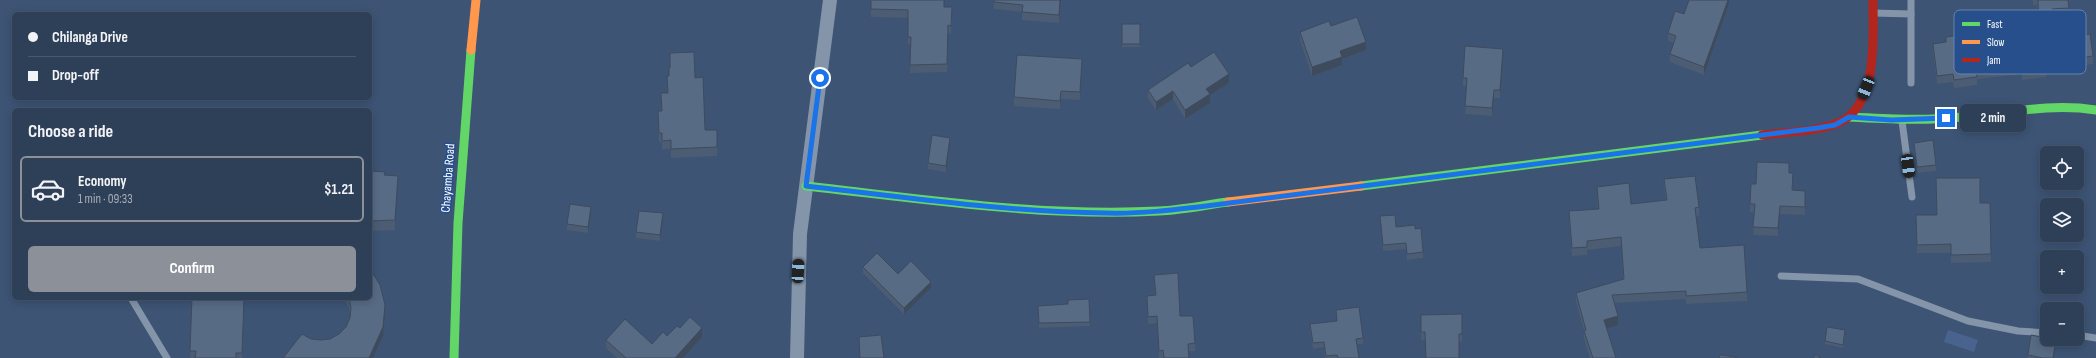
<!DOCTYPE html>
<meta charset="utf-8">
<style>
body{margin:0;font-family:"Sofia Sans Condensed",sans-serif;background:#3a4a61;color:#f1f3f6;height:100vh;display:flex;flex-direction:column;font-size:15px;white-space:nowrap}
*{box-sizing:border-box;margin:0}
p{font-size:13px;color:#a7afba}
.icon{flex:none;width:22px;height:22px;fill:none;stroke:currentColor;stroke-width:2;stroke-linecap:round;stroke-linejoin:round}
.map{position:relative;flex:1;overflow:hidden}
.details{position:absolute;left:12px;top:108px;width:360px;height:192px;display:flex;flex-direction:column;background:#2e3f58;border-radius:6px;box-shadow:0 2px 10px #0003,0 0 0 1px #49586e}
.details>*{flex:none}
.banner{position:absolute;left:12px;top:12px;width:360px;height:88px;border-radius:6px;box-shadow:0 2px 10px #0003,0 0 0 1px #49586e;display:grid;align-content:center;height:88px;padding:0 16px;background:#2e3f58}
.fabs{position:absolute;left:2040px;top:146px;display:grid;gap:8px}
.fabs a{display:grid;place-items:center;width:44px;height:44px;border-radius:6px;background:#2e3f58;box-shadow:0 2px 10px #0003,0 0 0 1px #49586e;font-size:20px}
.end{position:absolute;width:18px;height:18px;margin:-9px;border:5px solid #1a73e8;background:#fff;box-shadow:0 0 0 2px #fff}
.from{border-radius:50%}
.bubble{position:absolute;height:28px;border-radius:6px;background:#2e3f58;box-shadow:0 2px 10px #0003,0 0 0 1px #49586e;font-size:13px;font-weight:700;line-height:28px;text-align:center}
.car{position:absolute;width:12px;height:24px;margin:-12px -6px;border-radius:5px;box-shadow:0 0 3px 1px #0007;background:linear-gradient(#222 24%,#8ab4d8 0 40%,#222 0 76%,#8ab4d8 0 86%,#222 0)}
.banner b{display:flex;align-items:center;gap:14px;height:38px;font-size:15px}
.banner b+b{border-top:1px solid #49586e}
.banner i{width:10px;height:10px;background:#f1f3f6}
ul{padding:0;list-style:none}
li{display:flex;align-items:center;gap:12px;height:66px;margin:0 8px 6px;padding:0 8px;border:2px solid #49586e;border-radius:6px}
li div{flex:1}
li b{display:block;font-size:15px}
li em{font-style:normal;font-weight:700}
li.selected{border-color:#8c9099}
li>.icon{width:36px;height:36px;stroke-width:1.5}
h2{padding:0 16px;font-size:18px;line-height:48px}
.primary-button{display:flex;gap:8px;margin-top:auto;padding:8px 16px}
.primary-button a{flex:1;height:46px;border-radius:6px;background:#8c9099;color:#fff;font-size:16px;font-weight:700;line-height:46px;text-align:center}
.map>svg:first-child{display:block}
</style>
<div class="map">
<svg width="2096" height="358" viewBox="0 0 2096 358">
<rect width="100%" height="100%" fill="#3d5475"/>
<!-- water -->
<path fill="#48638e" d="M1948,330L1978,340L1974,352L1944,342Z"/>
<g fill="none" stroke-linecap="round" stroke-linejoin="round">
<!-- lane -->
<g stroke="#8494a9" stroke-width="7">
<path d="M1873,13L1911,14V83"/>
<path d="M1911,14V0"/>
<path d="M1902,121L1912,197"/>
<path d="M1781,276L1858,279L1968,321L2018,331L2047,333"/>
<path d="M131,298L167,358"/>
<path d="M2077,335L2096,338"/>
</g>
<!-- street -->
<path stroke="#8494a9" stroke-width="14" d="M797,358L800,234L830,0"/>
<!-- fast -->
<g stroke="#63d668" stroke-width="9">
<path d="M1849,117C1887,119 1924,121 1962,117C2007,113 2051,103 2096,110"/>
<path d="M806,186C923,199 1041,217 1159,211C1182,210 1205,205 1228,202"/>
<path d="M1361,186L1762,135"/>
<path d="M454,358L458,223L471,50"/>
</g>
<!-- slow -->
<g stroke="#ff974d" stroke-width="9">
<path d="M471,50L476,0"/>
<path d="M1228,202L1361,186"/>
</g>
<!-- jam -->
<path stroke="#b3261e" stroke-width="9" d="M1762,135C1786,132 1815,132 1838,123C1879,106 1873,36 1873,0"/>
</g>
<!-- wall -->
<g fill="#4c5c72">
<path d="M871,0L944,7L952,15L951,34L948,33L947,72L910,73L911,44H908V18L871,17Z"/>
<path d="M994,0H1061L1059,23L1022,20V12L994,9Z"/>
<path d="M1729,0V4L1704,75L1670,62V54L1674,43L1668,41V33L1684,14Z"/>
<path d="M2033,0H2068L2069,16L2053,17L2056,38L2093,56V64L2046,71V77L2022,80V74L1977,79V85L1954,88L1953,82L1937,84L1933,52V44L1946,42V37L1976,39L2013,34V28L2039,25L2037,5H2033Z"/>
<rect x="1122" y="24" width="18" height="23"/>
<path d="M1331,26L1366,50L1342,59V65L1312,76L1300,40V32Z"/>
<path d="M670,53L695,78L705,130L717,147V156L671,158V149H662V142H659L658,111H661V93H667V76H669L670,68Z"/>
<path d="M1503,58L1500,98H1494L1492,116L1465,114L1467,86H1463V78Z"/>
<path d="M1191,67L1229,83L1210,95V103L1185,119L1173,99L1156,110L1148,98V90Z"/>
<path d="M1082,68L1080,100L1061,99L1060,109L1014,106V97Z"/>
<path d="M1914,143L1936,165V171L1917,173L1914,149Z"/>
<path d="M950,144L946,172L928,169V163Z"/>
<path d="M370,171L385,175L398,186L395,230L370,231Z"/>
<path d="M1789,173L1793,182V190L1805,199V215L1780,214L1778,236L1753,235L1754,213L1750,212V204L1756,184Z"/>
<path d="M1664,179L1699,207V216H1696L1700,248L1747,292V301L1686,304V299L1614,303L1618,325L1606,328L1616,358H1590L1584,339V331L1576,301V293L1623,279L1621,246L1587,250V255L1572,256L1569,220V211L1598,209L1597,195V187L1631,204L1666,200L1664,188Z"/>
<path d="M1980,203H1990L1991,262L1951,263V253H1917L1916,215H1937Z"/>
<path d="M591,213L588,233L567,230V224Z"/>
<path d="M1380,216L1396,227L1415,229L1423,252V258L1407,260L1406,249L1383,251Z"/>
<path d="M663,220L660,241L636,238V232Z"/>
<path d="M863,267L898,274L931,288L904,314L863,273Z"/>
<path d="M1154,275L1180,316L1195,343V351H1188L1189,358H1159L1157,323L1148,324L1147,303V296L1155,295Z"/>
<path d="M192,298H244L242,358H190Z"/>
<path d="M343,298H370L385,315L383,336L373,358L311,339L321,340L330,339L339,334L346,327L350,318V314L349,307Z"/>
<path d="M1089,299L1090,326L1039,328L1038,306L1068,304Z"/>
<path d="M1336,310L1363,338V344H1357L1359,358H1325L1324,347L1313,349L1310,330V324L1337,321Z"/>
<path d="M1462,314V342L1421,340V315Z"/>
<path d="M680,328L702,337L683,358H617L606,348V340L652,344L667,336Z"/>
<path d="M1845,333L1843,348L1825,344V341Z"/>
<path d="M2056,346L2054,358H2028V355Z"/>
</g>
<!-- shaded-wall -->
<g fill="#3e4b5d">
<path d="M1060,0H1061L1059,23V15Z"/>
<path d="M1728,0H1729V4L1704,75V67Z"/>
<path d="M1366,42V50L1342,59V65L1312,76V67L1340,51Z"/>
<path d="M1503,49V58L1500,98V90Z"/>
<path d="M1082,59V68L1080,100V92Z"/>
<path d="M1229,74V83L1210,95V103L1185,119V110L1206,89Z"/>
<path d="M1494,90V98L1492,116V108Z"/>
<path d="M1061,91V99L1060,109V101Z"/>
<path d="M1173,91V99L1156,110V102Z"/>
<path d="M950,138V144L946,172V166Z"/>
<path d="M398,176V186L395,230V220Z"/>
<path d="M1780,206V214L1778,236V228Z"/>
<path d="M591,207V213L588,233V227Z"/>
<path d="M663,213V220L660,241V235Z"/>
<path d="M931,282V288L904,314V308Z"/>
<path d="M385,305V315L383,336L373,358H369Z"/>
<path d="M1618,316V325L1604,329V320Z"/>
<path d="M702,328V337L683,358H675Z"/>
<path d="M2056,340V346L2054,358H2053Z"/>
</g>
<!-- building -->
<g fill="#586b85" stroke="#3e4b5d">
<path d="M871,0H944V7H952L951,26L948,25L947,64L910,65L911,37H908V10L871,9Z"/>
<path d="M994,0H1060L1059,15L1022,12L1023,5L994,2Z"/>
<path d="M1689,0H1728L1704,67L1670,54L1676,36L1668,33L1675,11L1684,14Z"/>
<path d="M2038,0H2068L2069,8L2052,9L2056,38L2090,34L2093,56L2045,63L2046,69L2022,72V65L1976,71L1977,77L1954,80L1953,74L1937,76L1933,44L1946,42V37L1976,33V39L2014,33L2013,28L2039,25Z"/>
<path d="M1357,17L1366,42L1340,51L1342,57L1312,67L1300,32L1329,21L1331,26Z"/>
<rect x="1122" y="24" width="18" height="20"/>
<path d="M1465,46L1503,49L1500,90H1494L1492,108L1465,106L1467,78H1463Z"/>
<path d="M694,52L695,78L703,77L705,130H717V147L671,149V140L662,141V133H659L658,111H662L661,93H668L667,76H669V68H670V53Z"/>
<path d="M1214,52L1229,74L1206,89L1210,94L1185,110L1173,91L1156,102L1148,90L1188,63L1191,67Z"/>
<path d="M1017,55L1082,59L1080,92L1061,91L1060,101L1014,97Z"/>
<path d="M932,135L950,138L946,166L928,163Z"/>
<path d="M1933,140L1936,165L1917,167L1914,143Z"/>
<path d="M1757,162L1789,163V173H1793L1792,190L1805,191V207L1780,206L1778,228L1753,227L1755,204H1750L1751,184H1756Z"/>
<path d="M370,171L385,172L384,175L398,176L395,220L370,221Z"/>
<path d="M1695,176L1699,207L1695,208L1700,248L1744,245L1747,292L1686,296V291L1612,295L1618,316L1604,320L1616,358H1593L1584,331L1586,330L1576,293L1624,279L1621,237L1587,241V247L1572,248L1569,211L1599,209L1597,187L1629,183L1631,204L1667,200L1664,179Z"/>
<path d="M1936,178H1980V203H1990L1991,254L1951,255V244L1917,245L1916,215H1937Z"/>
<path d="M570,204L591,207L588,227L567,224Z"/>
<path d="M639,211L663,213L660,235L636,232Z"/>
<path d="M1395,215L1396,227L1415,225V229L1421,228L1423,252L1407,254L1406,243L1383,245L1380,216Z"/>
<path d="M877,253L898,274L911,261L931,282L904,308L863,267Z"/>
<path d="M370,269L380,285L385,305L383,327L369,358H283L302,334L311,339L321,340L330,339L339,334L346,327L350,318L351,308L349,298H370Z"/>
<path d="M1178,273L1180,316H1193L1195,343L1188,344L1189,358H1164L1163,350L1159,351L1157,316L1148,317L1147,296L1156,295L1154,275Z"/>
<path d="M192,298H244L242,353H236V358H195L196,351H190Z"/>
<path d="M1089,299L1090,322L1039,323L1038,306L1068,304V300Z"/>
<path d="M1359,307L1363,338L1356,339L1359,358H1338L1337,355L1326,356L1324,342L1313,343L1310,324L1337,321L1336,310Z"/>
<path d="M1462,314V334H1459V358H1426L1425,332H1421V315Z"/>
<path d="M690,317L702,328L675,358H626L606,340L625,319L652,344L663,332L667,336L677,326L680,328Z"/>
<path d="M1827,327L1845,330L1843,345L1825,341Z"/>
<path d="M881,335L884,358H860L859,337Z"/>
<path d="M2031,335L2047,338V339L2056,340L2053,358H2043L2028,355Z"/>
<path d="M1720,355L1736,357V358H1719Z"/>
<path d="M1816,355L1821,358H1813Z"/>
</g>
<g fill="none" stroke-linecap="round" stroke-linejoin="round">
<!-- route -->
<path stroke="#1a73e8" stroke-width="5" d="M820,78L806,186C906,197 1006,212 1106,213C1139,214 1173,210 1206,206L1818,128L1835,125L1849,117L1891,120L1946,118"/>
</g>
<g text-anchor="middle" stroke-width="3" stroke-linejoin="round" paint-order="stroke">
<!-- street labels -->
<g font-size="13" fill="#fff" stroke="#264f8c">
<text transform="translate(447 178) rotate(-86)" y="5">Chayamba Road</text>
</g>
</g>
<!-- legend -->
<rect x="1954" y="10" width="132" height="64" rx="6" fill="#264f8c" stroke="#6784ae" stroke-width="1"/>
<rect x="1962" y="22" width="18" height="4" fill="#63d668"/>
<rect x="1962" y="40" width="18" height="4" fill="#ff974d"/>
<rect x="1962" y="58" width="18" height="4" fill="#b3261e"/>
<g font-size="11" fill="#fff">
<text x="1987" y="28">Fast</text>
<text x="1987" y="46">Slow</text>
<text x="1987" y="64">Jam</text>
</g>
</svg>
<div class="fabs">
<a><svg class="icon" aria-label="locate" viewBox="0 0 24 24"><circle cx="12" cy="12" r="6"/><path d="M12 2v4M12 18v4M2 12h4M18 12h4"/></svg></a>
<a><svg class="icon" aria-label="layers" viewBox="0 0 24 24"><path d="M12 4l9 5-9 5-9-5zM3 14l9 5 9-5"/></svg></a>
<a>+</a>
<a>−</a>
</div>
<i class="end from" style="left:820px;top:78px"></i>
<i class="end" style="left:1946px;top:118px"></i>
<div class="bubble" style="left:1960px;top:104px;width:66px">2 min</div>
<i class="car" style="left:1866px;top:88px;rotate:202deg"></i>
<i class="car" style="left:1908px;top:166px;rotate:172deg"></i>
<i class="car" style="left:798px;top:271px;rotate:3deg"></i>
<div class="banner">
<b><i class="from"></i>Chilanga Drive</b>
<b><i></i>Drop-off</b>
</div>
<section class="details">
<h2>Choose a ride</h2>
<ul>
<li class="selected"><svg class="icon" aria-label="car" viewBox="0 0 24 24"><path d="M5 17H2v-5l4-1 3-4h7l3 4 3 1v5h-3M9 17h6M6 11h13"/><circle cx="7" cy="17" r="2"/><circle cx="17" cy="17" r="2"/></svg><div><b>Economy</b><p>1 min · 09:33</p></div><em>$1.21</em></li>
</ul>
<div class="primary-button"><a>Confirm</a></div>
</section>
</div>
